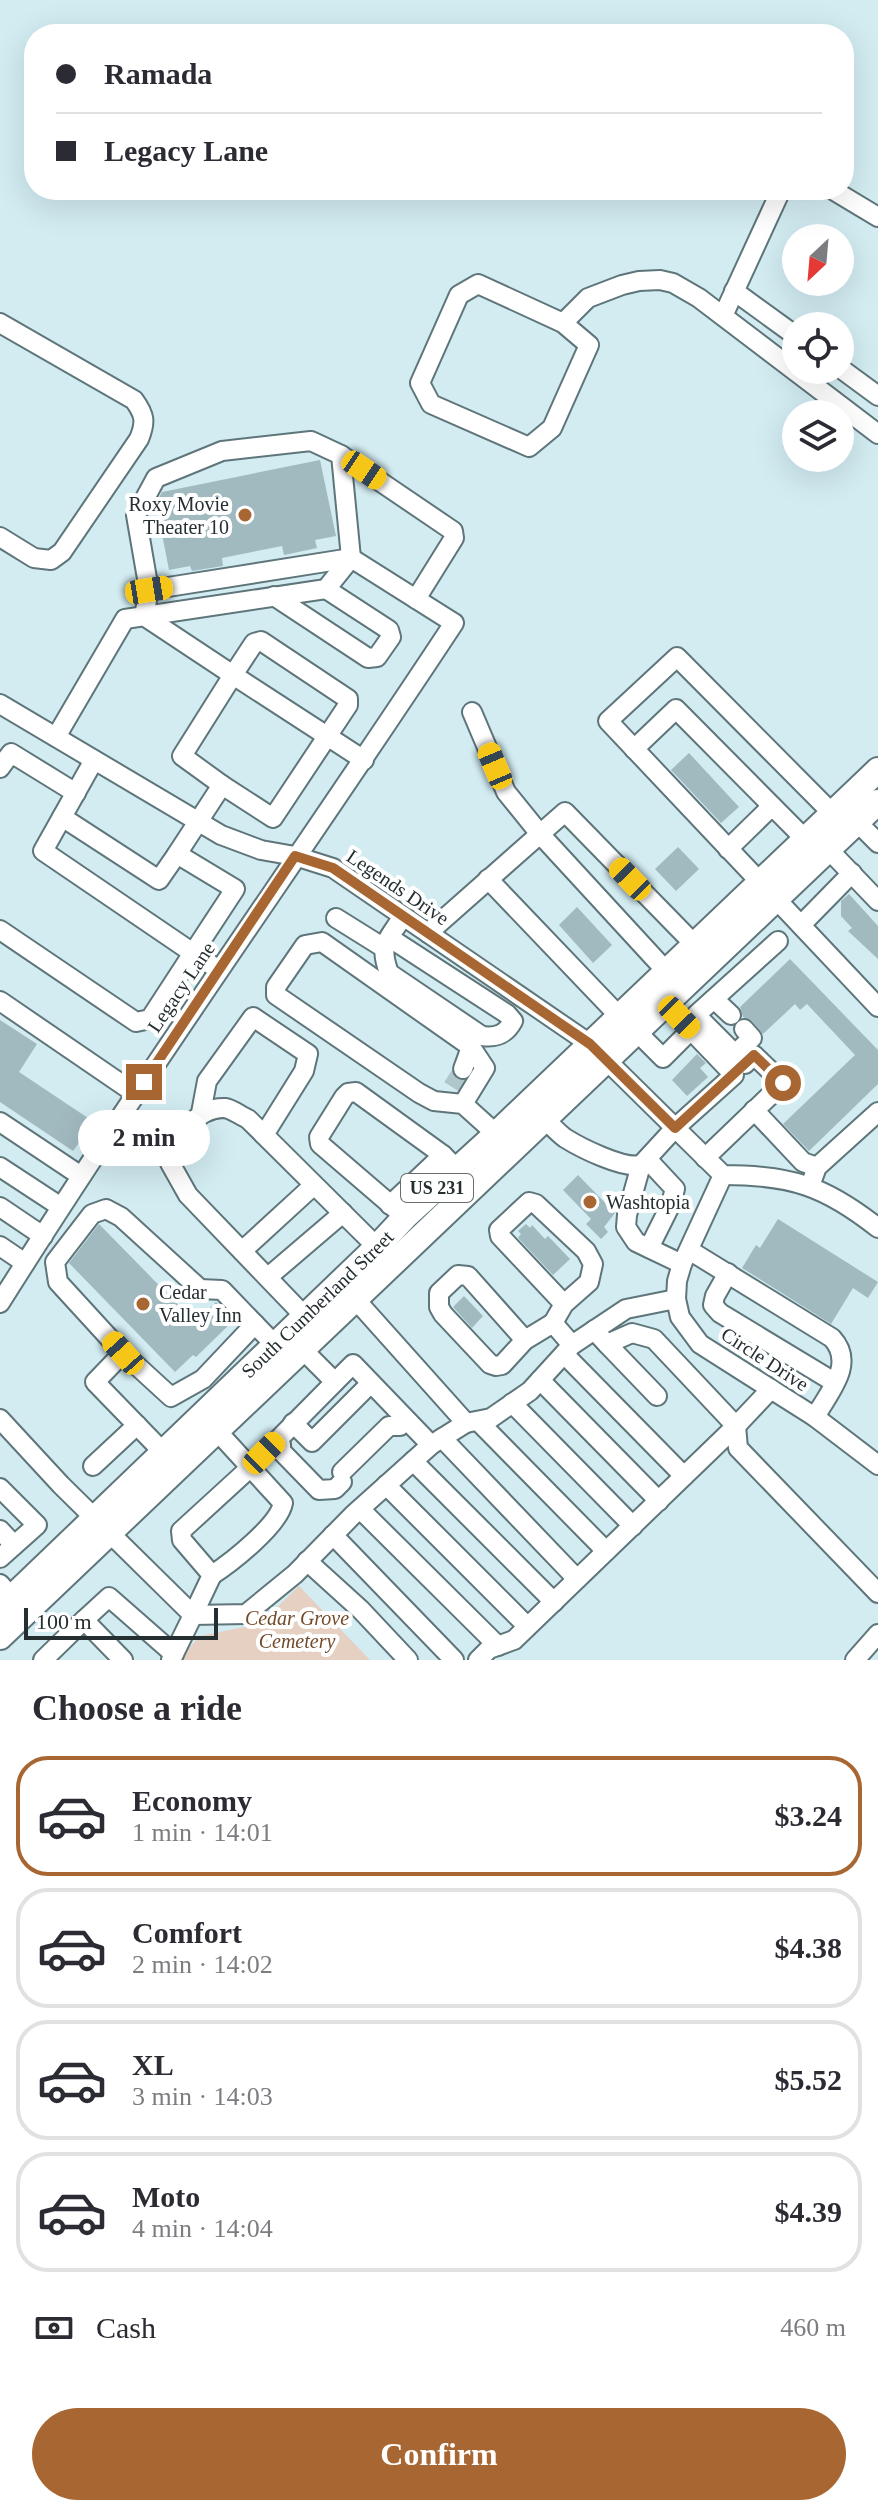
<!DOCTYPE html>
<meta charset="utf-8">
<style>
body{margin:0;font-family:Georgia,serif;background:#f2f2f3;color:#2b2b33;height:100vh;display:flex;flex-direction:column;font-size:30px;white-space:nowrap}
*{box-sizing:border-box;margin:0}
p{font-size:26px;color:#7c7c81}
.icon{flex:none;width:44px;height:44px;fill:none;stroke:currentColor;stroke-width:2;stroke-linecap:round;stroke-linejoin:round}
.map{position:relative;height:1660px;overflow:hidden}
.details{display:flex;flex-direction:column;background:#fff;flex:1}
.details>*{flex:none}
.banner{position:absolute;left:24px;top:24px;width:830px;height:176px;border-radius:32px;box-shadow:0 8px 32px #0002;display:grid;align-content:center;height:176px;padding:0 32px;background:#fff}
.needle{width:52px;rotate:206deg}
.tools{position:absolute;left:782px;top:224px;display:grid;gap:16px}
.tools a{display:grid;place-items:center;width:72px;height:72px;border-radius:50%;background:#fff;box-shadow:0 8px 32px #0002;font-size:40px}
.scale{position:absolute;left:24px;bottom:20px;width:194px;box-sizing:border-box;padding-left:8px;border:4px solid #252f31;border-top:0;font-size:22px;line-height:28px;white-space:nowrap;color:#252f31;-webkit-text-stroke:6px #fff;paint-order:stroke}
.end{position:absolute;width:36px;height:36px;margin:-18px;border:10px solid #a86732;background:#fff;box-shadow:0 0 0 4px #fff}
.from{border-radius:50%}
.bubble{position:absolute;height:56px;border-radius:28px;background:#fff;box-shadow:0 8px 32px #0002;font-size:26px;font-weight:600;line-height:56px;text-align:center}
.car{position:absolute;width:24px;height:48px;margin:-24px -12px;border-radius:10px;box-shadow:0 0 6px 2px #0007;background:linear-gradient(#f5c518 24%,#345 0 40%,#f5c518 0 76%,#345 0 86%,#f5c518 0)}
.banner b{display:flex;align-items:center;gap:28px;height:76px;font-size:30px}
.banner b+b{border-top:2px solid #e1e1e2}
.banner i{width:20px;height:20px;background:#2b2b33}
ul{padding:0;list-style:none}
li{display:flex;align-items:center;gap:24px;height:120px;margin:0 16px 12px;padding:0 16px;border:4px solid #e1e1e2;border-radius:32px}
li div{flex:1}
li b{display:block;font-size:30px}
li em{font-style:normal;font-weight:600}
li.current{border-color:#a86732}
li>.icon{width:72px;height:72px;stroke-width:1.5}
h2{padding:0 32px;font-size:36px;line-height:96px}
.pay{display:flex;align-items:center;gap:20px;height:88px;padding:0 32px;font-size:30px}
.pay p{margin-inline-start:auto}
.primary-button{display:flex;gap:16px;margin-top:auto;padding:16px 32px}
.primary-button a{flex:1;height:92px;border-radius:48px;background:#a86732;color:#fff;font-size:32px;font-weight:600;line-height:92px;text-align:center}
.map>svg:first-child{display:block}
</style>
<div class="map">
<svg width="878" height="1660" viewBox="0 0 878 1660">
<rect width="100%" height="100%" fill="#d2ecf2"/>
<!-- green -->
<path fill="#e5d0c2" d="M299,1586L370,1660H178L200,1636L249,1626L272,1612Z"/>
<!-- building -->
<g fill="#a1bac0">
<path d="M320,460L336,536L315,540L317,548L284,555L282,546L222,558L223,566L192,571L190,566L169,570L156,503L162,492Z"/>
<path d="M689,753L739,807L721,823L671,770Z"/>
<path d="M678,847L699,869L676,891L655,869Z"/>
<path d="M849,894L878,926V959L848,931L852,928L841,916V901Z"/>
<path d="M577,907L612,945L593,963L559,925Z"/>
<path d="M790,959L878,1050V1084L809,1151L783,1124L855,1055L807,1004L800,1010L795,1004L763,1034L752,1021L743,1017L740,1007Z"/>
<path d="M0,1020L37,1044L19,1072L94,1122L73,1151L0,1102Z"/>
<path d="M697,1054L706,1063L700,1068L708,1077L687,1096L672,1080Z"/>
<path d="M578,1175L615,1213L604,1227L608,1232L601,1239L586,1224L591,1219L563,1190Z"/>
<path d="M778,1219L878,1282L868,1298L853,1288L831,1324L742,1268L756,1245L760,1248Z"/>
<path d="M99,1224L195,1322L216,1302L234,1320L196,1357L193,1355L175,1372L69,1263Z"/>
<path d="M526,1224L530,1228L532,1225L545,1239L548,1236L570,1259L553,1275L518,1238L521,1234L518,1231Z"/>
<path d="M464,1296L483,1316L472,1328L453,1307Z"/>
</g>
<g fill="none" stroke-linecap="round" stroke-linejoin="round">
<!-- minor-tunnel -->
<path stroke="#afc6cb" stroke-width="18" stroke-dasharray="18 9" stroke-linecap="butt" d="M452,1087L463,1069"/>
<!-- minor casing -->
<g stroke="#5e757a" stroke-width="22">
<g id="minor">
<path d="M833,190L878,217"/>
<path d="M734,291L796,336"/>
<path d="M723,316L781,190"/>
<path d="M0,323L134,400C145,415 146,422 139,439L62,552L51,560L34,558L0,537"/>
<path d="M563,323L589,345L552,428L529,447L431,404L420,383L459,295L478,284L563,323L588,298L622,285L639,281L660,280L673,283L699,298L878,434"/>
<path d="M840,368L878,396"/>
<path d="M341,455L453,531L454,538L416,599"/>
<path d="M149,590L351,558L341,455L311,441L222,451L156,478L136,515L149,590L144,616L233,675L254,643L261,641L348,699V705L273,818L222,785"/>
<path d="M274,596L368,658L377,657L391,637L389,630L326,589"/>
<path d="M0,704L221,835L261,850L295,856L333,868L590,1044L723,1175C791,1175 825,1186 878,1228"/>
<path d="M472,712L506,792L540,834L565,812L695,945"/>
<path d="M634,749L676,709L806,840L828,849L878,901"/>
<path d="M0,768L11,753L76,793"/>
<path d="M62,817L159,880L177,854"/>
<path d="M878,843L857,822L832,813L677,657L608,721L878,1007"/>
<path d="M728,849L772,806"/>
<path d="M488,879L619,1016"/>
<path d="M336,918L384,948"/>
<path d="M801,925L852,873"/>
<path d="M0,930L136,1022L150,1019L193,953L43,851L94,760"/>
<path d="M428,933L540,834L667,972"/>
<path d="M390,938L507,1014L513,1021C506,1034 497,1038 482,1036L389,973C378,943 388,941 403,916"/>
<path d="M219,970L193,953L235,889L177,854L222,785L182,756L233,675L364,760"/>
<path d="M714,999L731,1015"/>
<path d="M0,1001L136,1094"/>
<path d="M666,1004L734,1075L675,1128L641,1165L627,1215L626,1227L636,1242L682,1264"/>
<path d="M637,1032L663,1058L691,1030"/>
<path d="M735,1054L752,1038L744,1029"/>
<path d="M463,1069L471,1047"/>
<path d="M463,1104L485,1068L471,1047L322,942L305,945L276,987V995L419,1093L434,1101L463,1104L504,1141"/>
<path d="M754,1110L803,1162L817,1167"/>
<path d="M201,1113L207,1081L253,1017L308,1054L304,1071L264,1135"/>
<path d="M546,1120C552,1126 558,1133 565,1138C581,1148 623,1169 641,1165"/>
<path d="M0,1122L81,1176"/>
<path d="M705,1158L783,1083L754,1055L745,1064L696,1015L778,941"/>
<path d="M647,1159L675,1189L670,1206L649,1248"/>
<path d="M0,1167L61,1207"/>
<path d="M723,1175L682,1264L677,1281L676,1299L680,1317L700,1344L815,1417L878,1465"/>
<path d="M810,1186L817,1167L878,1112"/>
<path d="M390,1205L443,1155"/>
<path d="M0,1207L43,1236"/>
<path d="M405,1217L320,1144L319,1137L344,1097L348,1093L356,1092L443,1155L457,1169"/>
<path d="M0,1246L25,1263"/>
<path d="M689,1250L832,1338C856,1364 829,1392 815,1417"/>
<path d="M242,1251L314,1185"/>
<path d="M728,1273L715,1296L713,1305L720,1313L834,1382"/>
<path d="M268,1277L343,1213"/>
<path d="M0,1303C145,1072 304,851 454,623L351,558L326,589L125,619L56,737"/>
<path d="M553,1323L564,1304L589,1282L593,1264L586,1251L536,1204L529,1202L499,1230L500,1236L564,1304"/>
<path d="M313,1325L188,1195L170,1163C177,1139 195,1107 225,1108C232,1109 241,1116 248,1119L384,1254"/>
<path d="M594,1330L607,1344L632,1333L654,1339L736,1426L771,1389"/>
<path d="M525,1340L468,1276L458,1275L439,1293V1307L443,1314L490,1364L496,1366L502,1365L525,1340L553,1323L572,1345"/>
<path d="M607,1344L657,1396"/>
<path d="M303,1350L335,1382L353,1364L431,1445"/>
<path d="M123,1353L171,1397L203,1379L255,1324"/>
<path d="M564,1354L684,1476"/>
<path d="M540,1380L659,1501"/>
<path d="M335,1382L251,1467L181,1531L182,1540L212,1575L193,1615L246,1614L295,1574L353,1515L431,1445L466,1423L356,1300"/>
<path d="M512,1403L633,1526"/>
<path d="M0,1419L61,1485L193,1615L171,1660"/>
<path d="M478,1421L606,1551"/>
<path d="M293,1423L312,1442L371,1383"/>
<path d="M466,1423L491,1418L530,1391L572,1345L626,1309L676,1299"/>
<path d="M736,1426L738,1448L878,1593"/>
<path d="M442,1438L577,1579"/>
<path d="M281,1445V1451L319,1490L335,1489L342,1482"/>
<path d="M163,1452L95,1382L123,1353L58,1282L55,1262L92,1214L106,1209L121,1217L200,1289L222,1290L275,1345"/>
<path d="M413,1461L554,1602"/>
<path d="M93,1466L137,1425"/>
<path d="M342,1472L389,1426H400"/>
<path d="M386,1485L527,1626"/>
<path d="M0,1488L37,1525L0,1558"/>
<path d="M360,1509L498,1646"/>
<path d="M0,1530L14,1545"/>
<path d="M333,1535L454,1660"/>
<path d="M307,1561L361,1610L408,1660"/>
<path d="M212,1575C232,1562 279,1525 283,1503L217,1431"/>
<path d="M0,1584L12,1598"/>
<path d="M84,1620L109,1597L174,1654"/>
<path d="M43,1660L84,1620L123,1660"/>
<path d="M478,1660L489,1649L514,1640L736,1426"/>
<path d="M855,1660L878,1634"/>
</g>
</g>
<!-- major casing -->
<g stroke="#5e757a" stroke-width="28">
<g id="major">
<path id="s1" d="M0,1609L377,1247L405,1217L496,1134L878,770"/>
<path d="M0,1637L878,802"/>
</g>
</g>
<!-- minor -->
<use href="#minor" stroke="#fff" stroke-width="18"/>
<!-- major -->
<use href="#major" stroke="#fff" stroke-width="24"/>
</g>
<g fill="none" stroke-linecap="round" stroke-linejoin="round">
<!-- route -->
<path stroke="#a86732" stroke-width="10" d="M144,1082L295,856L333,868L590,1044L675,1128L754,1055L783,1083"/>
</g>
<!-- markers -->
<g fill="#a86732" stroke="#fff" stroke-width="3">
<circle cx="245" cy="515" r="8"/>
<circle cx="590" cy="1202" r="8"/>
<circle cx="143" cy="1304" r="8"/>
</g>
<g text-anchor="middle" stroke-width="8" stroke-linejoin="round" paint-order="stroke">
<!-- shield labels -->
<rect fill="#fff" stroke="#666d6f" stroke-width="2" x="401" y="1174" width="72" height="28" rx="6"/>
<g font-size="18" font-weight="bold" fill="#252f31">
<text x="437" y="1194">US 231</text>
</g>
<!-- poi labels -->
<g font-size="20" fill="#252f31" stroke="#fff" text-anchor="start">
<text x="229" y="511" text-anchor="end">Roxy Movie<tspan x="229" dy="23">Theater 10</tspan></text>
<text x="606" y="1209">Washtopia</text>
<text x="159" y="1299">Cedar<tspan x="159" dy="23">Valley Inn</tspan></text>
</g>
<!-- street labels -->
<g font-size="20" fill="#252f31" stroke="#fff">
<text transform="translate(398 887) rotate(34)" y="7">Legends Drive</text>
<text transform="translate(181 987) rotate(-56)" y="7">Legacy Lane</text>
<text dy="7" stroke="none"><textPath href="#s1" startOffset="440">South Cumberland Street</textPath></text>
<text transform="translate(765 1359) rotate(33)" y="7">Circle Drive</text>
</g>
<!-- park labels -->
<g font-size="20" font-style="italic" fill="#734a2a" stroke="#fff">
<text x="297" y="1625">Cedar Grove<tspan x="297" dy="23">Cemetery</tspan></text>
</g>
</g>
</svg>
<div class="tools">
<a><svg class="needle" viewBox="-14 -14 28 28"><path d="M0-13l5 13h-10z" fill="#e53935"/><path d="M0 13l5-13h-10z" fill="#7c7c81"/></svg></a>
<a><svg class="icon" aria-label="locate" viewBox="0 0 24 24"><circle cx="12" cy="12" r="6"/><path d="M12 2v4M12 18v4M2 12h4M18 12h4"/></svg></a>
<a><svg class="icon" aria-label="layers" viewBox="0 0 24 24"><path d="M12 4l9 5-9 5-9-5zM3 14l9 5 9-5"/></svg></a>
</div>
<div class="scale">100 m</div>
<i class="end from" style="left:783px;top:1083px"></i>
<i class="end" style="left:144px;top:1082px"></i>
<div class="bubble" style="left:78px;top:1110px;width:132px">2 min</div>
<i class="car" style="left:364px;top:470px;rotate:124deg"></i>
<i class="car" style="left:149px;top:590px;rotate:81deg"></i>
<i class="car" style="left:495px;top:766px;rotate:337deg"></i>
<i class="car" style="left:630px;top:879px;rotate:316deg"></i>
<i class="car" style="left:679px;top:1017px;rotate:136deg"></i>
<i class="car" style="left:123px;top:1353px;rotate:318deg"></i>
<i class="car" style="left:264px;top:1453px;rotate:45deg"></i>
<div class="banner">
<b><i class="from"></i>Ramada</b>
<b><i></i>Legacy Lane</b>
</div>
</div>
<section class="details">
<h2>Choose a ride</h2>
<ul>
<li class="current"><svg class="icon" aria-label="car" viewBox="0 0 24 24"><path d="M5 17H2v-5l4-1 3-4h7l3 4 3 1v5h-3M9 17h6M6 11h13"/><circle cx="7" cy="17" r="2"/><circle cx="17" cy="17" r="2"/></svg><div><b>Economy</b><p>1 min · 14:01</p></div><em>$3.24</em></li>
<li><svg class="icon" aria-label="car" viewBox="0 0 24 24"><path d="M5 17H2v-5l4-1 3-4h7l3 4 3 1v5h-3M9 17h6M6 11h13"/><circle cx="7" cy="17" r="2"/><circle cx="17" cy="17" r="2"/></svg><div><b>Comfort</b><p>2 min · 14:02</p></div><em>$4.38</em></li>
<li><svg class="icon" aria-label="car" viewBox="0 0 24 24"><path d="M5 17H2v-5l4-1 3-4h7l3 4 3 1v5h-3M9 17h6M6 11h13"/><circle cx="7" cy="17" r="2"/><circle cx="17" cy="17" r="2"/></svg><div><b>XL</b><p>3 min · 14:03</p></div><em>$5.52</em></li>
<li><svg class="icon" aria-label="car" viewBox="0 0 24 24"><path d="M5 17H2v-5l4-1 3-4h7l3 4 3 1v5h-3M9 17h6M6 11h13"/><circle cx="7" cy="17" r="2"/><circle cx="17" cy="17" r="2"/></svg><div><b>Moto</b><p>4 min · 14:04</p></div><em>$4.39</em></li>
</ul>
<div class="pay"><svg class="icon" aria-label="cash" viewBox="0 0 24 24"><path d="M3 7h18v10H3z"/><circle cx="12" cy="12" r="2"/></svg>Cash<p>460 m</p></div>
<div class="primary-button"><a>Confirm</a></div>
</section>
